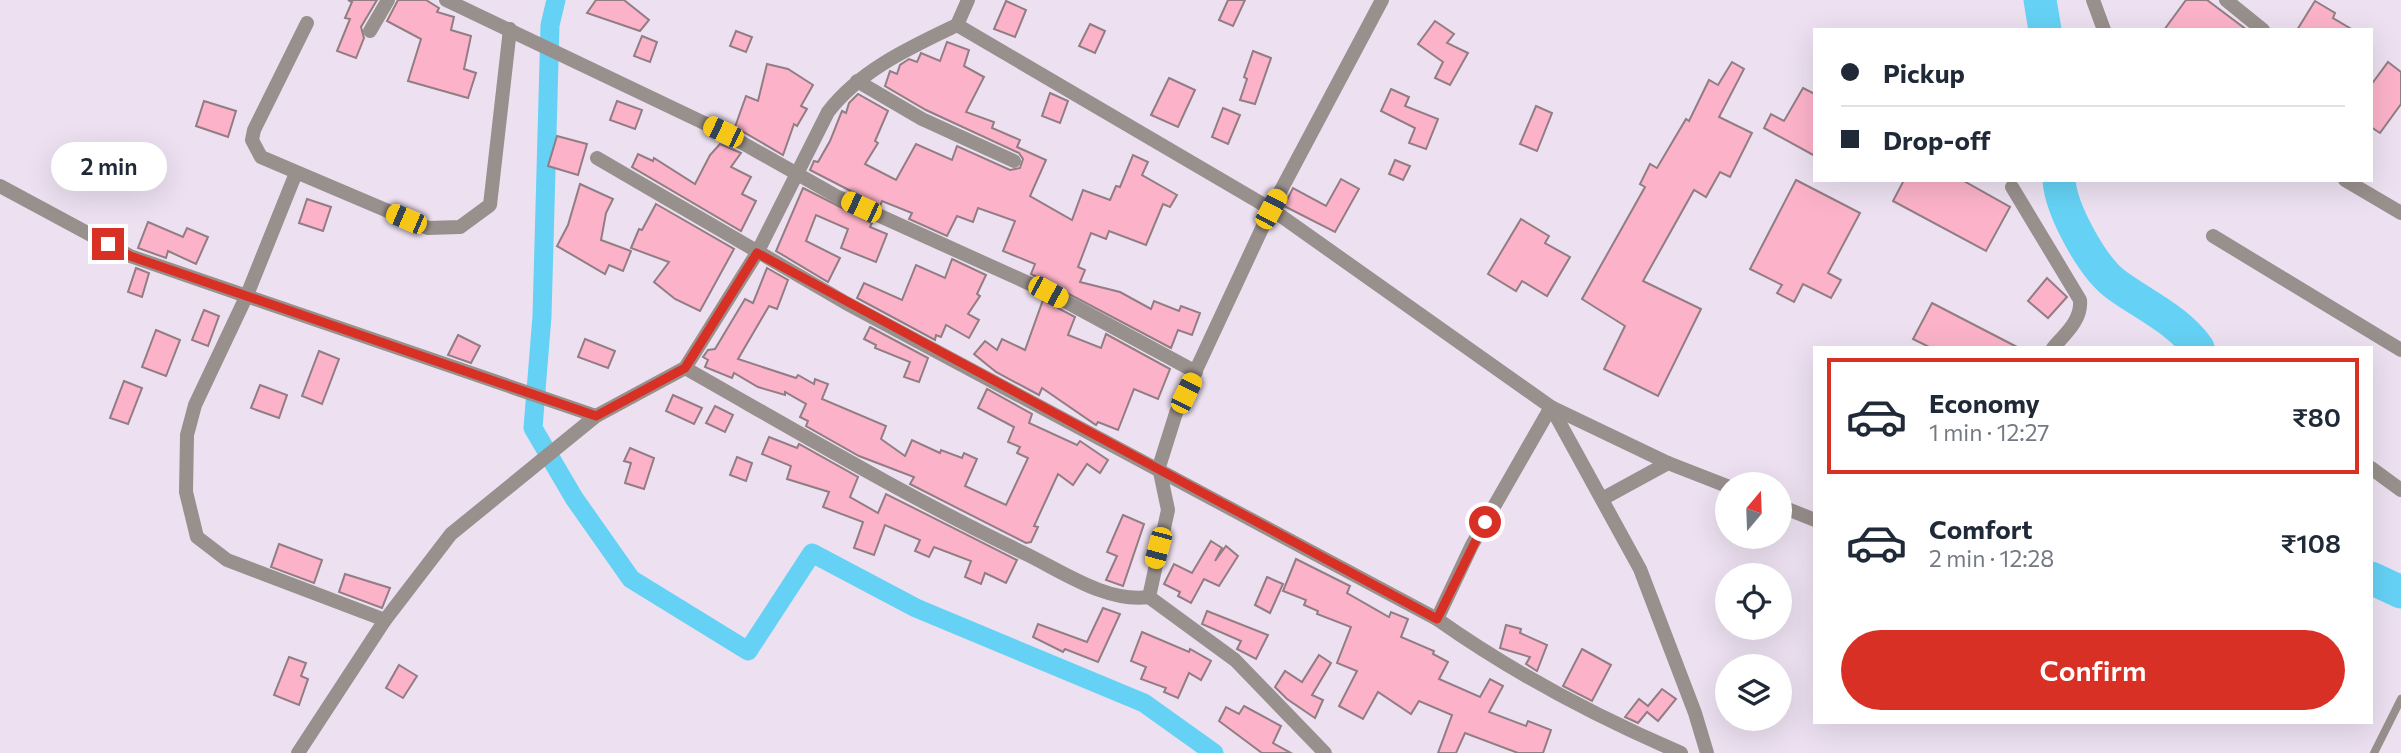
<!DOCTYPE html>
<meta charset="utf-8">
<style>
body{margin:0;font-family:Commissioner,sans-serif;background:#f2f2f3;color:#1f2937;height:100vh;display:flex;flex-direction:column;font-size:26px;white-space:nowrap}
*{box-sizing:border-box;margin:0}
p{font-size:23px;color:#747a83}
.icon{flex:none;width:38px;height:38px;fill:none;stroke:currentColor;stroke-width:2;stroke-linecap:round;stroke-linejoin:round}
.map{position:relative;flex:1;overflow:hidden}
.sheet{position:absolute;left:1813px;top:346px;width:560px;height:378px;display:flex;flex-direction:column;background:#fff;border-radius:0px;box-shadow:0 7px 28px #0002}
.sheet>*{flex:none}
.top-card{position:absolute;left:1813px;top:28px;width:560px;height:154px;border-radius:0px;box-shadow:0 7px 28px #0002;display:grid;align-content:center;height:154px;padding:0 28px;background:#fff}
.needle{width:46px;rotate:19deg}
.tools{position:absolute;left:1715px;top:472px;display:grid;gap:14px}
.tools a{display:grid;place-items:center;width:77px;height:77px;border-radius:50%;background:#fff;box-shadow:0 7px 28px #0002;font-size:35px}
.end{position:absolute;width:32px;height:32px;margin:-16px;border:9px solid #d93025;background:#fff;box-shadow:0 0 0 4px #fff}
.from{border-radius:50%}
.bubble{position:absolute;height:49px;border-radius:24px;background:#fff;box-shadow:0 7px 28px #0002;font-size:23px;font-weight:600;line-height:49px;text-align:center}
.car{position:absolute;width:21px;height:42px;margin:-21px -10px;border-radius:9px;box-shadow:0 0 5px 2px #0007;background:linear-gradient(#f5c518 24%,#345 0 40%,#f5c518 0 76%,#345 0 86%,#f5c518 0)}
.top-card b{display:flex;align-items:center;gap:24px;height:66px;font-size:26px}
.top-card b+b{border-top:2px solid #e0e1e3}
.top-card i{width:18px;height:18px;background:#1f2937}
ul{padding:12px 0 0;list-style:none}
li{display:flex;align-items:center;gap:21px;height:116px;margin:0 14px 10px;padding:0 14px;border:4px solid transparent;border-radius:0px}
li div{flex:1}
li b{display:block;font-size:26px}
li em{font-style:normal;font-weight:600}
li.on{border-color:#d93025}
li>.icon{width:63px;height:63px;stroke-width:1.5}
.cta{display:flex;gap:14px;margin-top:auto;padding:14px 28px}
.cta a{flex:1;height:80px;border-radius:42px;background:#d93025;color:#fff;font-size:28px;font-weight:600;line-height:80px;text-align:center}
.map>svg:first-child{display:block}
</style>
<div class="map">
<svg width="2401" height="753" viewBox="0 0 2401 753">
<rect width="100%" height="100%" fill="#ede1f1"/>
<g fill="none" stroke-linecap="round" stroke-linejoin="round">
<!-- canal -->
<path stroke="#65d2f5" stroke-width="19" d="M556,0L550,25L542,316L533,428L574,498L631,579L748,651L812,553L916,608L1144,703L1214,753"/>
<!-- river -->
<g stroke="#65d2f5" stroke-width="33">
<path d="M2040,0L2045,30"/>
<path d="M2059,180C2061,210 2093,269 2118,286C2146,306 2178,320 2198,348"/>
<path d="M2371,578L2401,592"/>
</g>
</g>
<!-- building -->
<g fill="#fcb3ca" stroke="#917d83" stroke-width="2">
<path d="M348,0H377L361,27L364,38L356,58L337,51L350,19L345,18L352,2Z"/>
<path d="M398,0H426L439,8L437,12L454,17L451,30L471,36L464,69L476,73L468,98L408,81L421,39L387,21Z"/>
<path d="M596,0H624L649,20L640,31L587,13Z"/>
<path d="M1228,0H1245L1233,26L1219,20Z"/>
<path d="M2186,0H2207L2247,30H2164Z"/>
<path d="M1006,1L1026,10L1015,37L994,29Z"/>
<path d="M2315,1L2335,13L2333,18L2353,30H2297Z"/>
<path d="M1435,21L1454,34L1447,43L1468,53L1450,85L1435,78L1443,62L1418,44Z"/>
<path d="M1090,24L1105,31L1095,53L1079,46Z"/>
<path d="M736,31L752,37L746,52L730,46Z"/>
<path d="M642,36L657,42L650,62L634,56Z"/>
<path d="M947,42L969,50L964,66L984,77L966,112L994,122L992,128L1020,140L1017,147L1046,160L1030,196L1072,220L1083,190L1110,200L1116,186L1120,187L1133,155L1148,162L1142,175L1177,195L1170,207L1163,204L1146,245L1109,231L1106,239L1091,233L1078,267L1085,270L1080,282L1120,292L1151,309L1154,301L1179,311L1181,306L1200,313L1192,335L1178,330L1171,348L1031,274L1035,264L1003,251L1015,221L978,208L973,222L957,216L947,236L909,219L912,213L882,201L880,206L810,170L814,161L818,162L830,141L842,111L846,113L849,103L858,94L888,111L875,141L878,143L865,164L896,180L916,144L952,160L957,146L1010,170L1020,168L1023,159L1019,153L926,110L885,86L890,71L897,74L900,65L909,59L917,62L921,53L940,61Z"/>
<path d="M1253,51L1271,58L1255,104L1240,100L1247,79L1244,77Z"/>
<path d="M1732,62L1744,69L1719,117L1752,133L1730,177L1720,172L1706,197L1694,190L1643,281L1701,309L1658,396L1604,369L1625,326L1582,299L1645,187L1640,184L1650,164L1657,168L1686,119L1689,121L1709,80L1718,85Z"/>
<path d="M2388,62L2401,72V104L2380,133L2371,127V85Z"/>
<path d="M767,64L788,69L813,85L801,106L807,109L797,126L794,124L783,155L735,127L746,96L758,101Z"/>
<path d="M1169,78L1195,90L1178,127L1151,115Z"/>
<path d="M1803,88L1815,94V156L1764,128L1771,114L1784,121Z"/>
<path d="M1391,89L1409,97L1405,106L1438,119L1426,149L1409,143L1415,128L1381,111Z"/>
<path d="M1050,93L1068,101L1060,123L1042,116Z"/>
<path d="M204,101L236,111L228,137L196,126Z"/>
<path d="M617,101L642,110L635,129L610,120Z"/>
<path d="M1536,106L1552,113L1537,151L1520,144Z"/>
<path d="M1223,108L1240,115L1228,144L1212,137Z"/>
<path d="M557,136L587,144L578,175L548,166Z"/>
<path d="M720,144L741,153L731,167L751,177L742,194L756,201L741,231L632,167L638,154L653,161L654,158L695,184L710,155Z"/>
<path d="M1395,160L1410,166L1403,180L1389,174Z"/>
<path d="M1341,179L1359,189L1335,232L1284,206L1293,188L1326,206Z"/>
<path d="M1796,180L1860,213L1828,273L1841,280L1831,298L1803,284L1794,302L1777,293L1782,285L1750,269Z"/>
<path d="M1904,180H1962L2010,207L1986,251L1893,201Z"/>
<path d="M580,184L613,199L606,213L601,240L631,251L623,271L609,265L605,274L557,246L568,225Z"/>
<path d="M803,188L872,223L870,227L887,234L876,262L841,248L848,229L816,215L806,241L840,258L828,282L776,251Z"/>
<path d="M307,199L331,207L323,231L299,223Z"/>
<path d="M656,204L734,249L700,311L675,299L654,282L669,262L631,248L639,229L642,230Z"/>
<path d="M1521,219L1549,236L1545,243L1570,257L1547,296L1522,281L1516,291L1488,274Z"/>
<path d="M148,222L183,237L187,228L208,237L196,264L168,251L166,258L138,248Z"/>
<path d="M952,259L986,275L977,294L980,296L968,314L979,320L969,338L946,325L941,337L936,335L935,340L857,298L864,283L902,300L916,265L945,278Z"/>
<path d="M136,268L149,273L142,297L128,292Z"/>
<path d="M767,268L788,280L777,309L769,306L738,359L796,378L798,375L814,384L815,379L828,384L822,399L886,426L881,439L905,456L912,440L940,453L941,450L962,458L964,453L977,459L965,486L1006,505L1028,458L1017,453L1020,447L1008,442L1014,427L978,408L987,389L1032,414L1029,423L1077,445L1080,441L1108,460L1100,473L1087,464L1073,485L1058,474L1034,526L1038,527L1031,542L1026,543L910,484L914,477L859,456L806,426L808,421L800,417L806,404L785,392V395L758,387L734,373L732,378L705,367L708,360L703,357L708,350L715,349L745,299L753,303Z"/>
<path d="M2047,278L2067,297L2048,318L2028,301Z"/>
<path d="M1043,300L1075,317L1068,335L1101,348L1106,334L1170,369L1158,399L1134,389L1118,430L1098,422L1096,425L1042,388L1039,395L996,372L974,354L985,341L997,350L1002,339L1025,350Z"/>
<path d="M1932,303L2019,348H1931L1913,339Z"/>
<path d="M204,310L219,316L208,346L192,340Z"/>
<path d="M870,327L928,358L919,382L904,377L910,362L875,348L876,345L864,339Z"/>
<path d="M156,330L180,340L166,376L142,367Z"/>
<path d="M458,335L480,346L471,363L448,355Z"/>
<path d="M585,339L615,351L608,368L578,357Z"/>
<path d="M319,351L339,359L322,404L302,396Z"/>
<path d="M124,381L142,388L128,424L110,418Z"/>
<path d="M260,385L287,395L279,418L251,408Z"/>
<path d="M673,395L702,408L694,424L666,411Z"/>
<path d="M715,406L733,415L725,432L706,423Z"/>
<path d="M769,437L797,448L799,444L858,477L850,497L878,513L886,494L1017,560L1006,583L985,573L981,584L965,577L971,561L934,547L929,557L915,551L920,540L885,525L874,555L854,548L863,522L823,507L829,492L787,479L791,466L762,454Z"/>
<path d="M630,448L654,458L644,489L625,483L631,463L624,461Z"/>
<path d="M737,457L752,463L746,481L730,475Z"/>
<path d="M1123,515L1144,524L1123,586L1106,580L1117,556L1107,552Z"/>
<path d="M1211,541L1222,548L1215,561L1226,546L1238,556L1219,586L1204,579L1191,603L1178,596L1180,592L1164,584L1174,564L1192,573Z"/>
<path d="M279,544L322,560L314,583L271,567Z"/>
<path d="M1296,559L1350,586L1347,593L1389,617L1391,612L1408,619L1401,637L1434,651L1433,654L1448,662L1439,679L1480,697L1490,679L1503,686L1489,712L1526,726L1528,721L1551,730L1543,753H1518L1465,733L1456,753H1438L1452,715L1419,701L1411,714L1378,692L1363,719L1339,706L1357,671L1337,663L1351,627L1317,614L1318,611L1304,605L1306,600L1283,591Z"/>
<path d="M345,574L390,588L382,608L339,592Z"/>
<path d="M1267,577L1283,584L1270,613L1255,605Z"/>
<path d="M1103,608L1120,614L1098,662L1065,649L1063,652L1033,637L1038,624L1087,642Z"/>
<path d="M1207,611L1268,635L1256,659L1237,649L1241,641L1202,624Z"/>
<path d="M1506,625L1521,629L1520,633L1547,645L1537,671L1526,664L1530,657L1500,648Z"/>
<path d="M1142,632L1189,652L1190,649L1211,661L1201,680L1189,673L1178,698L1164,692L1166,688L1141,679L1146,667L1131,661Z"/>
<path d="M1582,649L1611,665L1592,701L1563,686Z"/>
<path d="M1319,655L1331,663L1312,695L1323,700L1315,718L1287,699L1275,687L1285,671L1302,682Z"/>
<path d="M289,657L306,663L301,676L308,679L299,705L274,695Z"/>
<path d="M399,665L417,676L403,698L386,688Z"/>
<path d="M1662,689L1676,699L1658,721L1647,712L1638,723L1625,717L1639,699L1648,706Z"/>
<path d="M1244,706L1281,726L1273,743L1291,753H1262L1219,721L1226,707L1239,714Z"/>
</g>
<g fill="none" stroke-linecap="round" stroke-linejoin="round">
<!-- service -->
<path stroke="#98908c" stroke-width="8" d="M2374,753L2401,699"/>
<!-- minor -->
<g stroke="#98908c" stroke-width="14">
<path d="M446,0L723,132L838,197L1048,292L1196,372"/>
<path d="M2093,0L2104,30"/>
<path d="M2226,0L2263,30"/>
<path d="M307,23L254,130L252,140L261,157L428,228L460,227L490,205L510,29"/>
<path d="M370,31L388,0"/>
<path d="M857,81L922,119L1014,161"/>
<path d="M597,158L846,303L1437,619C1512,672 1597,717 1681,753"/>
<path d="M296,173L247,295L195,405L187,435L186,492L197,537L227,560L385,620"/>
<path d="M2345,180L2401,213"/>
<path d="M0,186L130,256L596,416"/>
<path d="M2012,187L2080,300C2082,320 2065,334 2053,348"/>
<path d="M2213,236L2401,350"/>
<path d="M685,368C798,432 909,498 1026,554C1063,572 1107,603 1149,597"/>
<path d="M2371,468L2401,490"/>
<path d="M1602,499L1668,463"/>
<path d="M1780,506L1815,520"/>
<path d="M1437,619L1472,545L1551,407L1668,463L1727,486"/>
<path d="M298,753L385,620L451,534L596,416L685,368L757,253L828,112C860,70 911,47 957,25"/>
<path d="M1325,753L1235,660L1149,597L1168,510L1159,467L1176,413L1271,209L1382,0"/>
</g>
<!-- tertiary -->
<path stroke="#98908c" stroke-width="14" d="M968,0L957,25L1271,209L1551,407L1640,569L1695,713L1707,753"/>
</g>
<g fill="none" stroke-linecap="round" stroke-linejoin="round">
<!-- route -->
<path stroke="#d93025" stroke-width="9" d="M108,244L130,256L596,416L685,368L757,253L1437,619L1485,522"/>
</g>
</svg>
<div class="tools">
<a><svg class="needle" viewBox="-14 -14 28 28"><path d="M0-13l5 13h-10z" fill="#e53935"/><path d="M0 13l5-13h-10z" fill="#747a83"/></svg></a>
<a><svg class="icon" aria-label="locate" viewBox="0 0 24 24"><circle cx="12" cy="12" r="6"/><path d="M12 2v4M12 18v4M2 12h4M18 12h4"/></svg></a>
<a><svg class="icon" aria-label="layers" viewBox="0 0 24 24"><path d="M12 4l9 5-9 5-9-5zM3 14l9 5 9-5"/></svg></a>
</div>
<i class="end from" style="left:1485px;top:522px"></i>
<i class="end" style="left:108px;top:244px"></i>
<div class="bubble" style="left:51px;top:142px;width:116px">2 min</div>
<i class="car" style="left:723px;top:132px;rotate:296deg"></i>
<i class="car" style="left:861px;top:207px;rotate:295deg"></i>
<i class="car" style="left:1271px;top:209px;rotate:28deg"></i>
<i class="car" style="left:406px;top:219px;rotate:293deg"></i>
<i class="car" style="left:1048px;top:292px;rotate:118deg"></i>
<i class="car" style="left:1186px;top:393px;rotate:26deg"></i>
<i class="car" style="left:1158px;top:548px;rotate:195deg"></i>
<div class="top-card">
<b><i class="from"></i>Pickup</b>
<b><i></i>Drop-off</b>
</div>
<section class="sheet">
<ul>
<li class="on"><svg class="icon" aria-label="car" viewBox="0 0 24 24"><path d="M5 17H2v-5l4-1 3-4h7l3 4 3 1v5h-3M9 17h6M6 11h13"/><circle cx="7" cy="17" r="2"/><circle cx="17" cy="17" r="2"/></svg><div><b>Economy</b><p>1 min · 12:27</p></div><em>₹80</em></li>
<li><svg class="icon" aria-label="car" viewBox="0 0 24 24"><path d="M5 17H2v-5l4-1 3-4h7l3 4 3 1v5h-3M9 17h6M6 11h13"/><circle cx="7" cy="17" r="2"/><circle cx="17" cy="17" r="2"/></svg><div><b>Comfort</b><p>2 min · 12:28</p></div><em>₹108</em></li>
</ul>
<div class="cta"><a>Confirm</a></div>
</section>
</div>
